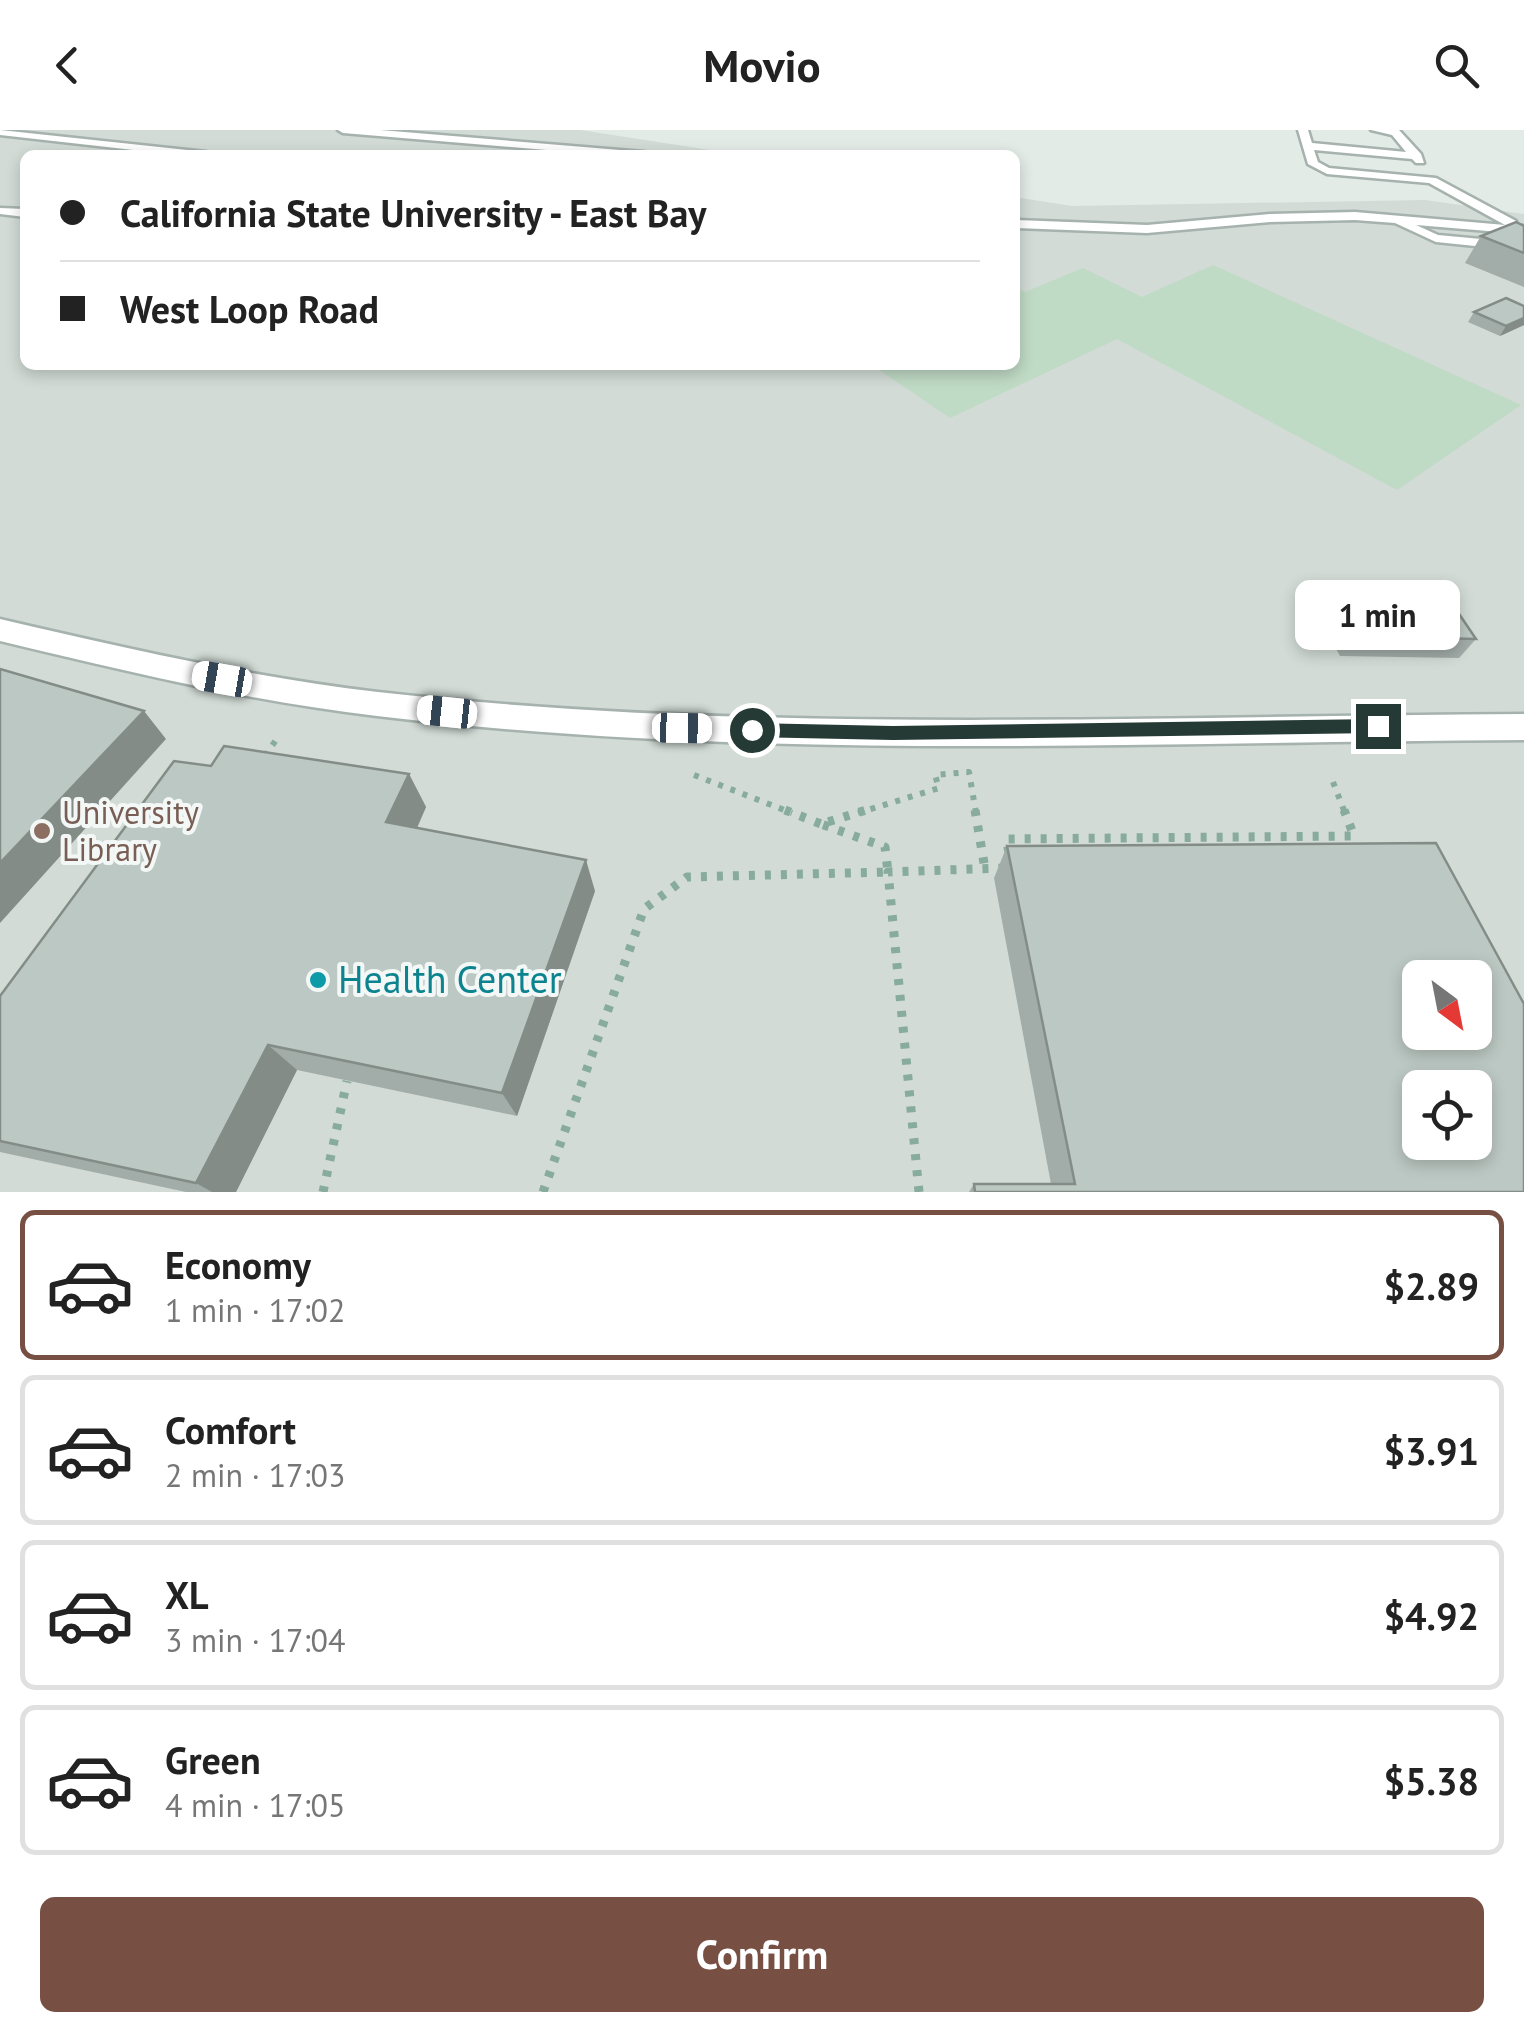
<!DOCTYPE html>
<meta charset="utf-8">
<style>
body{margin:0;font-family:"PT Sans",sans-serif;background:#f2f2f2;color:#222;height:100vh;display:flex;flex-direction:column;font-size:38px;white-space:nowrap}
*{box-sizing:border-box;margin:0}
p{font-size:32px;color:#767676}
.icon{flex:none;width:55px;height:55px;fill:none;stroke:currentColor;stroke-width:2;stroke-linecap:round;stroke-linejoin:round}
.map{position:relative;height:1062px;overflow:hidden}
.drawer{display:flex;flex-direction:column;background:#fff;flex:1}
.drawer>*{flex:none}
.banner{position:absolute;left:20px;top:20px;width:1000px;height:220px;border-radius:15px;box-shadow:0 5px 15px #0003;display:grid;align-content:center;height:220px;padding:0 40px;background:#fff}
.needle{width:65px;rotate:148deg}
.fabs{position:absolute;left:1402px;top:830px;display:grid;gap:20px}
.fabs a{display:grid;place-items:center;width:90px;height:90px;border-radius:15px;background:#fff;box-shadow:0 5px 15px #0003;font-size:50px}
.end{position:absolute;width:45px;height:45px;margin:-22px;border:12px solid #253a34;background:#fff;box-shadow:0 0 0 5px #fff}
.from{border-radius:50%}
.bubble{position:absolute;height:70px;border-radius:15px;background:#fff;box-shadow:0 5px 15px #0003;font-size:32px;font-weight:600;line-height:70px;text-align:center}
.car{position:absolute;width:30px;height:60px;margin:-30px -15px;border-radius:12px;box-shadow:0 0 8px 2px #0007;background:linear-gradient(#fff 24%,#345 0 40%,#fff 0 76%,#345 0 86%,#fff 0)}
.banner b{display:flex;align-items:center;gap:35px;height:95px;font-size:38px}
.banner b+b{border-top:2px solid #e0e0e0}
.banner i{width:25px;height:25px;background:#222}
ul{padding:18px 0 0;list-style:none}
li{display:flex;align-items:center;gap:30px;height:150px;margin:0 20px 15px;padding:0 20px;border:5px solid #e0e0e0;border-radius:15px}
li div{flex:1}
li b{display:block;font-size:38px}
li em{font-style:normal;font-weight:600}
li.current{border-color:#784f43}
li>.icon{width:90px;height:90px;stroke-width:1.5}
.cta{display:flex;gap:20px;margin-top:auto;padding:20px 40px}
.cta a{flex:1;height:115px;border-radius:15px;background:#784f43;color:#fff;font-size:40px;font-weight:600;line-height:115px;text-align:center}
header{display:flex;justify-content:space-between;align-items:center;height:130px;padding:0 40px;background:#fff;font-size:45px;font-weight:600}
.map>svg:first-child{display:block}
</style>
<header><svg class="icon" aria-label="back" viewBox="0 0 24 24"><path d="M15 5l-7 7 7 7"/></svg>Movio<svg class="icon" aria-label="search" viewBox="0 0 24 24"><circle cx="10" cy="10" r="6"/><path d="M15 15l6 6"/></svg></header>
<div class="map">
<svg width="1524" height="1062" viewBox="0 0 1524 1062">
<rect width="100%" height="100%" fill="#e3ebe7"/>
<!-- built -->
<path fill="#d2dbd6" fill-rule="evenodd" d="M0,0H580L743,25H25V235H1015V67L1072,76L1425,70L1524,84V1062H0ZM1420,848H1475V902H1420ZM1420,958H1475V1012H1420Z"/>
<!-- green -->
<path fill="#bfdac5" d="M1213,135L1521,275L1397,360L1117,209L950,288L872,235H1015V157L1025,162L1083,138L1142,167Z"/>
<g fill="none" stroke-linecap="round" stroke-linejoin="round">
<!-- service casing -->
<g stroke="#a6b2ae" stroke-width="5">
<g id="service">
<path d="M0,0L206,22L211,25H178L0,5Z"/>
<path d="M338,0H380L644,22L649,25H606L343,3Z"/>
<path d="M1298,0H1308L1312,13L1406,22L1392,5L1371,0H1399L1421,24L1424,33H1416L1412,29L1314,20L1318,32L1329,38L1436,48L1516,91L1517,96H1524V104L1416,95L1438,105L1524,113V121L1436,112L1395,93L1355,90L1270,92L1147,103L1015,98V90L1147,95L1270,84L1355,82L1505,95L1429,53L1327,44L1308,34Z"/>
<path d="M0,78L25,79V87L0,84Z"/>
</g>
</g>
<!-- tertiary casing -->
<g stroke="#a6b2ae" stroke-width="5">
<path id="tertiary" d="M0,489C125,518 250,547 378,562C758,605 1142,586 1524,584V610C1142,612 757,632 377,586C249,571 125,541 0,511Z"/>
</g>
<!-- path-far1 -->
<g stroke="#88ab9f" stroke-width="6" stroke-dasharray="5 8" stroke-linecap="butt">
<path d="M265,626L276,610"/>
<path d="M694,645L792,683"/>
<path d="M1333,652L1345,683"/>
<path d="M858,683L939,658L935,645L969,642L976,683"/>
</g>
<!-- path -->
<g stroke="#88ab9f" stroke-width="9" stroke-dasharray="6 10" stroke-linecap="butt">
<path d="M785,680L821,694"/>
<path d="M975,680L985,739"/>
<path d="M1009,722L1006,709L1354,706L1344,680"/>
<path d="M323,1062L347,951"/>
<path d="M543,1062L644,779L687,747L888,742L885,717L821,694L866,680"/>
<path d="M919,1062L888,742L1005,738"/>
</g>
<!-- service -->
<use href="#service" fill="#fff" fill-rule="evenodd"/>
<!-- tertiary -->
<use href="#tertiary" fill="#fff" fill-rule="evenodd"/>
</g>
<!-- wall -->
<g fill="#a2aca8">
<path d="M1524,96V157L1465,133L1481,106Z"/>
<path d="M1524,176V195L1500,206L1468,192L1474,182Z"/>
<path d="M1332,466L1476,509L1459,528L1340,526L1319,487Z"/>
<path d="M211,636L409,644L426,677L417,698L595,761L517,986L297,940L236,1062H186L0,1022V866Z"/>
<path d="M1007,716L1524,1062H969L974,1054H1051L994,748Z"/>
</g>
<!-- shaded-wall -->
<g fill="#848c88">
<path d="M1524,188V195L1500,206L1506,196Z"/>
<path d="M144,581L166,609L0,793V733Z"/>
<path d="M409,644L426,677L405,725L386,692Z"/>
<path d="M586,730L595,761L517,986L502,963Z"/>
<path d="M268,915L297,940L236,1062H212L196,1053Z"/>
</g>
<!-- building -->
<g fill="#bcc8c3" stroke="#848c88" stroke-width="2.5" fill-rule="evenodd">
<path d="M1516,92L1524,96V123L1481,106Z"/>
<path d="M1506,168L1524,176V188L1506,196L1474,182Z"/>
<path d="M1332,466L1451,472L1476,509L1354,506Z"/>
<path d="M0,539L144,581L0,733Z"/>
<path d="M224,616L409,644L386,692L586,730L502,963L268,915L196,1053L0,1011V866L174,631L211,636Z"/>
<path d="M1436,713L1524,874V1062H975L974,1054H1075L1007,716ZM1420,848H1475V902H1420ZM1420,958H1475V1012H1420Z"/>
</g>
<!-- route -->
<path fill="#253a34" d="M1378,589L1387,596L1378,603L893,610L752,607L744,600L752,593L893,596Z"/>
<!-- markers -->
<circle fill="#8d6e63" stroke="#f3f8f6" stroke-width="4" cx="42" cy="701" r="10"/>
<circle fill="#0f9aa8" stroke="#f3f8f6" stroke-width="4" cx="318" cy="850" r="10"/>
<g text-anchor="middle" stroke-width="8" stroke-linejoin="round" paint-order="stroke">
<!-- education labels -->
<g font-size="32" fill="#785e54" stroke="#f3f8f6" text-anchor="start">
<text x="62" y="694">University<tspan x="62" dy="37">Library</tspan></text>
</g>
<!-- near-culture labels -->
<g font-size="38" fill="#0d838f" stroke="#f3f8f6" text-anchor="start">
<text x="338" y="863">Health Center</text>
</g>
</g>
</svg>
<div class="fabs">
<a><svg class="needle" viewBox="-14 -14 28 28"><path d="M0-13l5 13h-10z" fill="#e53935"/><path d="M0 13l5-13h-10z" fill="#767676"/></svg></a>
<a><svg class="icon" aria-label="locate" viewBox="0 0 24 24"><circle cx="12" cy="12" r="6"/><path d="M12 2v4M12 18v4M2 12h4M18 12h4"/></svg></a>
</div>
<i class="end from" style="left:752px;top:600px"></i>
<i class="end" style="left:1378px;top:596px"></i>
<div class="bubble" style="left:1295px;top:450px;width:165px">1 min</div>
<i class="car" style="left:222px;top:549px;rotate:280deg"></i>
<i class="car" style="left:447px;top:582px;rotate:276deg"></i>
<i class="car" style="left:682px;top:598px;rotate:91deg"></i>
<div class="banner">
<b><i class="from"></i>California State University - East Bay</b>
<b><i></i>West Loop Road</b>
</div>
</div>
<section class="drawer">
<ul>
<li class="current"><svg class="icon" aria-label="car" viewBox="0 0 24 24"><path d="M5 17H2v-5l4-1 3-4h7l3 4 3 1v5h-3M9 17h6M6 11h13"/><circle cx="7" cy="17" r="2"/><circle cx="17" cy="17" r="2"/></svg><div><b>Economy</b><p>1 min · 17:02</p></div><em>$2.89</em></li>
<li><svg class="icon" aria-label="car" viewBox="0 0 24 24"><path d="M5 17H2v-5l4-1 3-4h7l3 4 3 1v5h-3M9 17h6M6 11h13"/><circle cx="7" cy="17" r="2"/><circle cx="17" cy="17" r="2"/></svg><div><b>Comfort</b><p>2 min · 17:03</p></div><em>$3.91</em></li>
<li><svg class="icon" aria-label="car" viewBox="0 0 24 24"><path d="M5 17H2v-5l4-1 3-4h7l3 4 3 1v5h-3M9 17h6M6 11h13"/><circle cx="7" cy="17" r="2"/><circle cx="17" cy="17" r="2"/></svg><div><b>XL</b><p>3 min · 17:04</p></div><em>$4.92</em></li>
<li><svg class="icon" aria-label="car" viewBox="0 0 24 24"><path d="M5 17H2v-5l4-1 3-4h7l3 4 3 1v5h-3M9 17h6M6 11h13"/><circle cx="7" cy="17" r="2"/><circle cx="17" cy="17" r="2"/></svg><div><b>Green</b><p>4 min · 17:05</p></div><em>$5.38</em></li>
</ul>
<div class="cta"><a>Confirm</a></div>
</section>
